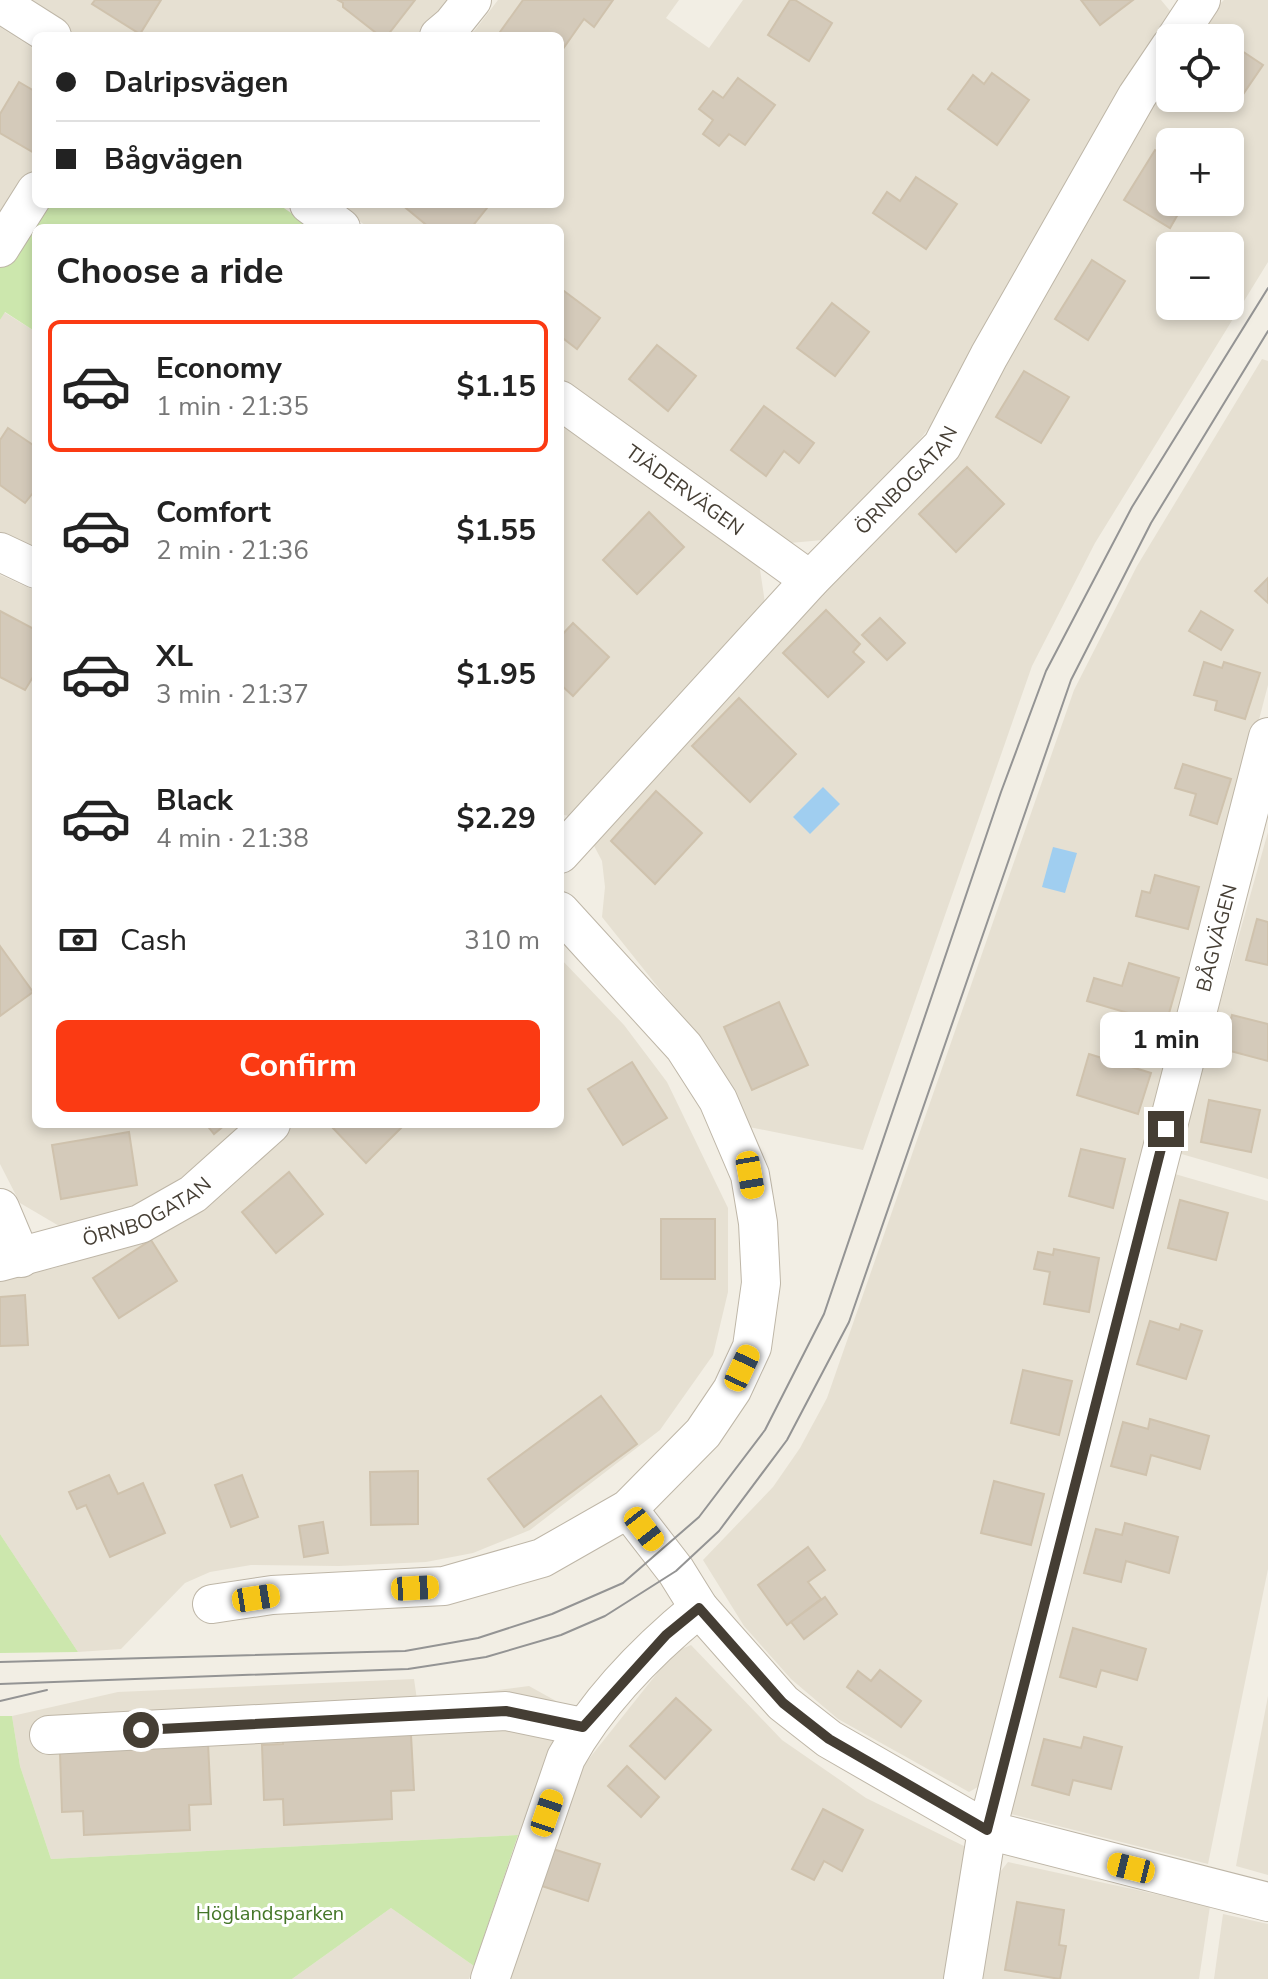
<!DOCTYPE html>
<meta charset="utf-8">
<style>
body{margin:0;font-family:"Nunito Sans",sans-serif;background:#f6f6f6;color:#222;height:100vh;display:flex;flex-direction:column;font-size:30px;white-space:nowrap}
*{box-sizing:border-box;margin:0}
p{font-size:26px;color:#767676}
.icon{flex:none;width:44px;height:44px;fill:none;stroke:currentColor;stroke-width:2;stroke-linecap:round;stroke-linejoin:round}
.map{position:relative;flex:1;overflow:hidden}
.side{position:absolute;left:32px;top:224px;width:532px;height:904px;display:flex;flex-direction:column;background:#fff;border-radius:12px;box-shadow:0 4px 12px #0003}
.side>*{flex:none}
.banner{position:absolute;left:32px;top:32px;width:532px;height:176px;border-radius:12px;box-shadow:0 4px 12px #0003;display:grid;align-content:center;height:176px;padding:0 24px;background:#fff}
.buttons{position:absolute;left:1156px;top:24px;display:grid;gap:16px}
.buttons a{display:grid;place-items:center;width:88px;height:88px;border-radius:12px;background:#fff;box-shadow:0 4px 12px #0003;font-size:40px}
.end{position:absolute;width:36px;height:36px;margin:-18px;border:10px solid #453e34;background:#fff;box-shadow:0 0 0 4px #fff}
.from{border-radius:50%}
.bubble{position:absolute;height:56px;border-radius:12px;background:#fff;box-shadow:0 4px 12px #0003;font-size:26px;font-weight:700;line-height:56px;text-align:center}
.car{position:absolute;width:24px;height:48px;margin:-24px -12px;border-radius:10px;box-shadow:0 0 6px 2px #0007;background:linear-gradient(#f5c518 24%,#345 0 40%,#f5c518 0 76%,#345 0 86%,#f5c518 0)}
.banner b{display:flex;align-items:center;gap:28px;height:76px;font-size:30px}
.banner b+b{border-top:2px solid #e0e0e0}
.banner i{width:20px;height:20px;background:#222}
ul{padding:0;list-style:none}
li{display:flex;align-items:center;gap:24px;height:132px;margin:0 16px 12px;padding:0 8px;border:4px solid transparent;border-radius:12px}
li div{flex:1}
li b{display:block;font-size:30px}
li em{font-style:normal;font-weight:700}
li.on{border-color:#fb3a13}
li>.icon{width:72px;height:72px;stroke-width:1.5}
h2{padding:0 24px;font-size:36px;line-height:96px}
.pay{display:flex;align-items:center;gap:20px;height:88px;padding:0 24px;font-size:30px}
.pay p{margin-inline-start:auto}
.cta{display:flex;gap:16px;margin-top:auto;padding:16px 24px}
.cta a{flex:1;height:92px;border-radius:12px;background:#fb3a13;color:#fff;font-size:32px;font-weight:700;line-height:92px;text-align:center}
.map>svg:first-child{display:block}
</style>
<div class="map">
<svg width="1268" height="1979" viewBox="0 0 1268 1979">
<rect width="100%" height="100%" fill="#f2eee4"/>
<!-- residential -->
<g fill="#e6e0d2" fill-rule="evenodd">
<path d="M15,0H462L439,22L417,36H70Z"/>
<path d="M498,0H679L666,18L709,48L743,0H1161L1171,12L1124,87L940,414L906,457L823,540L790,543L597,411L560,380V228H369L336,204H560V36H468L475,30Z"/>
<path d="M1224,0H1268V262L1095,543L1032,666L863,1150L749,1127L717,1061L602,917L605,887L602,861L591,840L945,462L1170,68V98H1230V38H1191L1206,17ZM1170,142H1230V202H1170ZM1170,246H1230V306H1170Z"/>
<path d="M0,27L36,50V186L0,241Z"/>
<path d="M4,312L36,332V551L0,534V320Z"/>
<path d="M1262,359L1268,361V685L983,1784L969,1792L838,1719L791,1679L744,1626L703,1560L773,1487L800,1448L827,1398L1074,690L1137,566Z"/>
<path d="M560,416L759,563L765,603L569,816L560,814Z"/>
<path d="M0,575L36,591V1124H244L187,1174L133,1208L66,1230L20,1203L0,1164Z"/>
<path d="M1268,832V1179L1178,1153Z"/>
<path d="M560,958L624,1025L667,1082L728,1208V1292L713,1355L660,1430L530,1530L473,1553L426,1562L339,1566L251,1565L210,1572L185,1583L121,1649L78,1652L0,1534V1280L55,1268L128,1245L287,1124H560Z"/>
<path d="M1175,1174L1268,1201V1569L1208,1864L1011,1814Z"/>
<path d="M691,1645L782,1740L866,1798L968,1848L947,1979H502L580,1770L674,1652Z"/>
<path d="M414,1679L417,1700L529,1686L556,1701L558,1745L518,1835L51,1859L20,1766L12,1716L118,1692Z"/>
<path d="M1268,1696V1875L1236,1866Z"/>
<path d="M1008,1862L1210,1906L1199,1979H982L1000,1872Z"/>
<path d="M391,1908L474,1966L469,1979H292Z"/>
<path d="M1223,1914L1268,1924V1979H1214Z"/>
</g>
<!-- green -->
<g fill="#cce7ad">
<path d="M36,204H278L313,228H36V332L5,312L0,320V241Z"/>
<path d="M0,1534L78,1652L0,1653Z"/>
<path d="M0,1716H12L20,1766L51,1859L518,1835L474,1966L391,1908L292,1979H0Z"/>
</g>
<!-- water -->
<g fill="#a0cef0">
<path d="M823,787L840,804L810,834L793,817Z"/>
<path d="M1053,847L1077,853L1065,893L1042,887Z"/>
</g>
<!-- building -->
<g fill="#d4caba" stroke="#cfc2ad" stroke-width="2">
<path d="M95,0H161L140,34L92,4Z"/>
<path d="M338,0H415L387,36H380L343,7V3Z"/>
<path d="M523,0H613L594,27L584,19L560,53V36H505L500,32Z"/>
<path d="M790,0H795L832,23L809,61L768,35Z"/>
<path d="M1081,0H1133L1100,25Z"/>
<path d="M1230,43L1263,65L1233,109L1217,98H1230Z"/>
<path d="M992,73L1029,100L997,145L948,109L973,75L984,84Z"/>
<path d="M738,78L775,105L745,145L729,134L719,146L703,134L713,120L699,109L713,91L723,98Z"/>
<path d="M19,82L36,92V154L0,133V114Z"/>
<path d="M1155,150L1170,159V202H1185L1170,228L1124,200Z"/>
<path d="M916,177L957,204L926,249L873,213L887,192L900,201Z"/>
<path d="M401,204H482L487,208L471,228H430Z"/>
<path d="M1092,260L1125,281L1088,340L1055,319Z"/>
<path d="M560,288L600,318L577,349L560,336Z"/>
<path d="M832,303L869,332L835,376L797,348Z"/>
<path d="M657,345L696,376L668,411L629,379Z"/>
<path d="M1024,371L1069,397L1041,443L996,417Z"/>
<path d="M764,406L814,443L799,463L784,451L766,476L731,450Z"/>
<path d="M8,428L36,447V489L25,503L0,485V440Z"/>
<path d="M967,467L1004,504L956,552L919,514Z"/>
<path d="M649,512L684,547L637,594L603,560Z"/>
<path d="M1268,578V603L1255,591Z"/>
<path d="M826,610L860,644L853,652L864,662L828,697L783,653Z"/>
<path d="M0,611L36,630V672L25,690L0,677Z"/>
<path d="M1201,611L1233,630L1221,650L1189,631Z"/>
<path d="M880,618L905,643L887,660L862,635Z"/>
<path d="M573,623L609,657L573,696L560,684V637Z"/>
<path d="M1204,662L1222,668L1224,662L1260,673L1245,719L1215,710L1217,701L1194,695Z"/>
<path d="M739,698L796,754L750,802L692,746Z"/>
<path d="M1183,764L1231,779L1217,824L1190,815L1196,794L1175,788Z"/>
<path d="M656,791L702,833L655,884L611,841Z"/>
<path d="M1155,875L1199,887L1188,929L1136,916L1142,891L1150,893Z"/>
<path d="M1257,919L1268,922V965L1246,960Z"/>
<path d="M0,946L33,992L0,1016Z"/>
<path d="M1129,963L1179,978L1166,1024L1087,1001L1094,978L1122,986Z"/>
<path d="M779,1002L808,1065L752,1090L724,1027Z"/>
<path d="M1232,1015L1268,1024V1061L1223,1049Z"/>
<path d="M1089,1054L1151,1073L1138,1114L1077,1095Z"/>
<path d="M632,1062L667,1118L623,1145L588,1089Z"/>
<path d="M1209,1100L1260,1110L1251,1152L1201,1142Z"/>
<path d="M206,1124H226L214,1134Z"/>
<path d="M333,1124H405L366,1163L331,1126Z"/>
<path d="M129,1132L137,1185L61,1199L52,1145Z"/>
<path d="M1081,1149L1125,1159L1113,1208L1069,1196Z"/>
<path d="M289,1172L323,1214L276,1253L242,1212Z"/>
<path d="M1180,1200L1228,1213L1216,1260L1168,1248Z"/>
<rect x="661" y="1219" width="54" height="60"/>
<path d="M151,1240L177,1281L119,1318L93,1278Z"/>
<path d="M1054,1249L1099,1258L1089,1312L1044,1304L1050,1272L1034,1269L1038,1252L1053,1255Z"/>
<path d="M25,1295L28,1345L0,1346V1297Z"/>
<path d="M1150,1321L1179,1330L1181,1324L1202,1331L1186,1379L1137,1364Z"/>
<path d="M1023,1370L1072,1381L1059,1435L1011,1423Z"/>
<path d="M601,1396L637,1444L524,1527L488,1479Z"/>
<path d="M1150,1419L1209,1436L1200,1469L1151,1455L1146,1475L1111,1466L1123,1422L1148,1429Z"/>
<path d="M418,1471V1524L371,1525L370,1472Z"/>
<path d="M109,1475L118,1494L143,1483L165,1533L110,1557L86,1505L77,1509L69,1492Z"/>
<path d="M242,1475L258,1517L231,1527L215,1485Z"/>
<path d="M994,1481L1044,1494L1031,1545L981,1533Z"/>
<path d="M323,1522L328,1553L304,1557L299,1526Z"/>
<path d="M1125,1523L1178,1537L1169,1573L1126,1561L1121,1582L1084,1573L1096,1529L1122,1535Z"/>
<path d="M808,1547L825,1570L808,1582L821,1599L787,1625L758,1585Z"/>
<path d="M825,1597L837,1614L804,1639L791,1622Z"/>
<path d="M1073,1628L1146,1649L1137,1680L1101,1670L1096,1687L1060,1677Z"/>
<path d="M880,1670L921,1701L901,1727L847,1687L858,1671L871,1681Z"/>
<path d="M676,1698L711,1730L665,1779L630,1746Z"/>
<path d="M283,1733L411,1735L414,1790L391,1791L392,1819L284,1825L283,1799L264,1800L262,1745L283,1744Z"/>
<path d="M1084,1737L1122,1747L1111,1789L1073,1780L1069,1795L1032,1785L1044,1739L1081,1748Z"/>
<path d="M208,1743L211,1804L189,1805L190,1830L84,1835L83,1811L62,1812L60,1753Z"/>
<path d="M627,1766L659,1797L641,1817L608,1786Z"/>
<path d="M823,1809L863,1830L842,1871L824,1861L814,1880L792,1869Z"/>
<path d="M553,1849L600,1864L588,1901L542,1886Z"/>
<path d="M1017,1902L1064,1910L1059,1945L1066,1946L1060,1979L1005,1970Z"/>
</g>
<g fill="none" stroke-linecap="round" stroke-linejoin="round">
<!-- street casing -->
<g stroke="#beb6a7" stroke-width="40">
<g id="street">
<path d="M0,3L52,36"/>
<path d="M439,36L452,25L472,0"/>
<path d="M1176,38L1201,0"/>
<path d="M309,204L341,228"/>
<path d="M0,248L36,191"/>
<path id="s1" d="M560,400L810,580"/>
<path d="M0,552L36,569"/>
<path id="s2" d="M560,854L810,580L942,446L989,356L1137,96L1170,47"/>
<path d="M0,1208L21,1258"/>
<path id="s3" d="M0,1262L140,1224L193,1194L271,1124"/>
<path d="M628,1509L676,1571L699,1608L783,1703L829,1739L987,1830L1268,1902"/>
<path d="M212,1604L272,1595L444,1586L542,1558L628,1509L703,1433L732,1390L752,1347L761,1283L758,1223L750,1175L718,1100L684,1047L560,911"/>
<path d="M49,1735L506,1711L583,1727"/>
<path d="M490,1979L566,1758C597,1702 649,1649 699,1608"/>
<path id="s4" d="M963,1979L987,1830L1268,737"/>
</g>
</g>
<!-- street -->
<use href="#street" stroke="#fff" stroke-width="38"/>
<!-- tram -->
<g stroke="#949494" stroke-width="2">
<path d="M0,1662L405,1651L478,1638L552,1614L623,1583L699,1517L765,1430L824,1314L1001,792L1046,671L1132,507L1268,288"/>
<path d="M0,1684L408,1669L486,1657L561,1635L605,1616L676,1571L719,1531L787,1440L849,1322L1071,680L1151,523L1268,331"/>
<path d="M0,1701L47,1690"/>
</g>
</g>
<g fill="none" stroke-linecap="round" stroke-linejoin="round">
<!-- route -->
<path stroke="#453e34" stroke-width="10" d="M141,1730L506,1711L583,1727L666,1635L699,1608L783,1703L829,1739L987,1830L1166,1129"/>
</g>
<g text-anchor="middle" stroke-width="6" stroke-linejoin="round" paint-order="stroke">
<!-- street labels -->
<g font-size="20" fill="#453e34" stroke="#fff">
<text dy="7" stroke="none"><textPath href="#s2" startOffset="510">ÖRNBOGATAN</textPath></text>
<text dy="7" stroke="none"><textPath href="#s1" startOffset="154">TJÄDERVÄGEN</textPath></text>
<text dy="7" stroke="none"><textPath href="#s4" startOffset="1072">BÅGVÄGEN</textPath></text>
<text dy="7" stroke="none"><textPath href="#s3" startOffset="156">ÖRNBOGATAN</textPath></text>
</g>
<!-- park labels -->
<g font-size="20" fill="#447628" stroke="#fff">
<text x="270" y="1920">Höglandsparken</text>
</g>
</g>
</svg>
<div class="buttons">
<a><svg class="icon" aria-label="locate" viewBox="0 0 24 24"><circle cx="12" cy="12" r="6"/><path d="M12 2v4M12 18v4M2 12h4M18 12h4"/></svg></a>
<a>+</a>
<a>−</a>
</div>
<i class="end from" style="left:141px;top:1730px"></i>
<i class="end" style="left:1166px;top:1129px"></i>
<div class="bubble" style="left:1100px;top:1012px;width:132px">1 min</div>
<i class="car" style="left:750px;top:1175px;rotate:170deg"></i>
<i class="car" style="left:742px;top:1368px;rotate:25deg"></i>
<i class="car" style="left:644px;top:1529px;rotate:142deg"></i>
<i class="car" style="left:415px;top:1588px;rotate:87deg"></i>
<i class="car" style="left:256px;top:1598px;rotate:81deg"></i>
<i class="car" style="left:547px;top:1813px;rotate:19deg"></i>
<i class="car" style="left:1131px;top:1868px;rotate:284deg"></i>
<div class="banner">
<b><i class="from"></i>Dalripsvägen</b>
<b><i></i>Bågvägen</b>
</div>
<section class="side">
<h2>Choose a ride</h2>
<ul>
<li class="on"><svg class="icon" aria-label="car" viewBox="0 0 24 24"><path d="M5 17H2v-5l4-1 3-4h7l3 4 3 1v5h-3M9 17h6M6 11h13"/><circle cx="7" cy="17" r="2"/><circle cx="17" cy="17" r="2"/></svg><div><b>Economy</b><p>1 min · 21:35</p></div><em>$1.15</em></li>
<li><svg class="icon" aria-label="car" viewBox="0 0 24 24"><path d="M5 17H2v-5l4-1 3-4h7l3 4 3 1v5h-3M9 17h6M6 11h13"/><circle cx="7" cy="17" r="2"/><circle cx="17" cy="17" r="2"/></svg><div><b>Comfort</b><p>2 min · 21:36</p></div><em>$1.55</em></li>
<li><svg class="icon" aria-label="car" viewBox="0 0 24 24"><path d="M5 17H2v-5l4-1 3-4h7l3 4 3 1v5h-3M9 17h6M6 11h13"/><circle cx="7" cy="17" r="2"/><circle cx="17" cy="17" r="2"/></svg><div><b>XL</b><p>3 min · 21:37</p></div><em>$1.95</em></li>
<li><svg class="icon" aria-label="car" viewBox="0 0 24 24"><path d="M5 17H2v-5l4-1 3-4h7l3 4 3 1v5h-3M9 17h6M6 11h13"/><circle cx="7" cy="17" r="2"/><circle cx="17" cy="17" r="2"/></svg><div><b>Black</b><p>4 min · 21:38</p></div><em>$2.29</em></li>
</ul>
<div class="pay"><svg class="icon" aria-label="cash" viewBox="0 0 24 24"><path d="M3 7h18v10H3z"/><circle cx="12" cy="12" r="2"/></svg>Cash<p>310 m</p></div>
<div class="cta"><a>Confirm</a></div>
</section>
</div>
